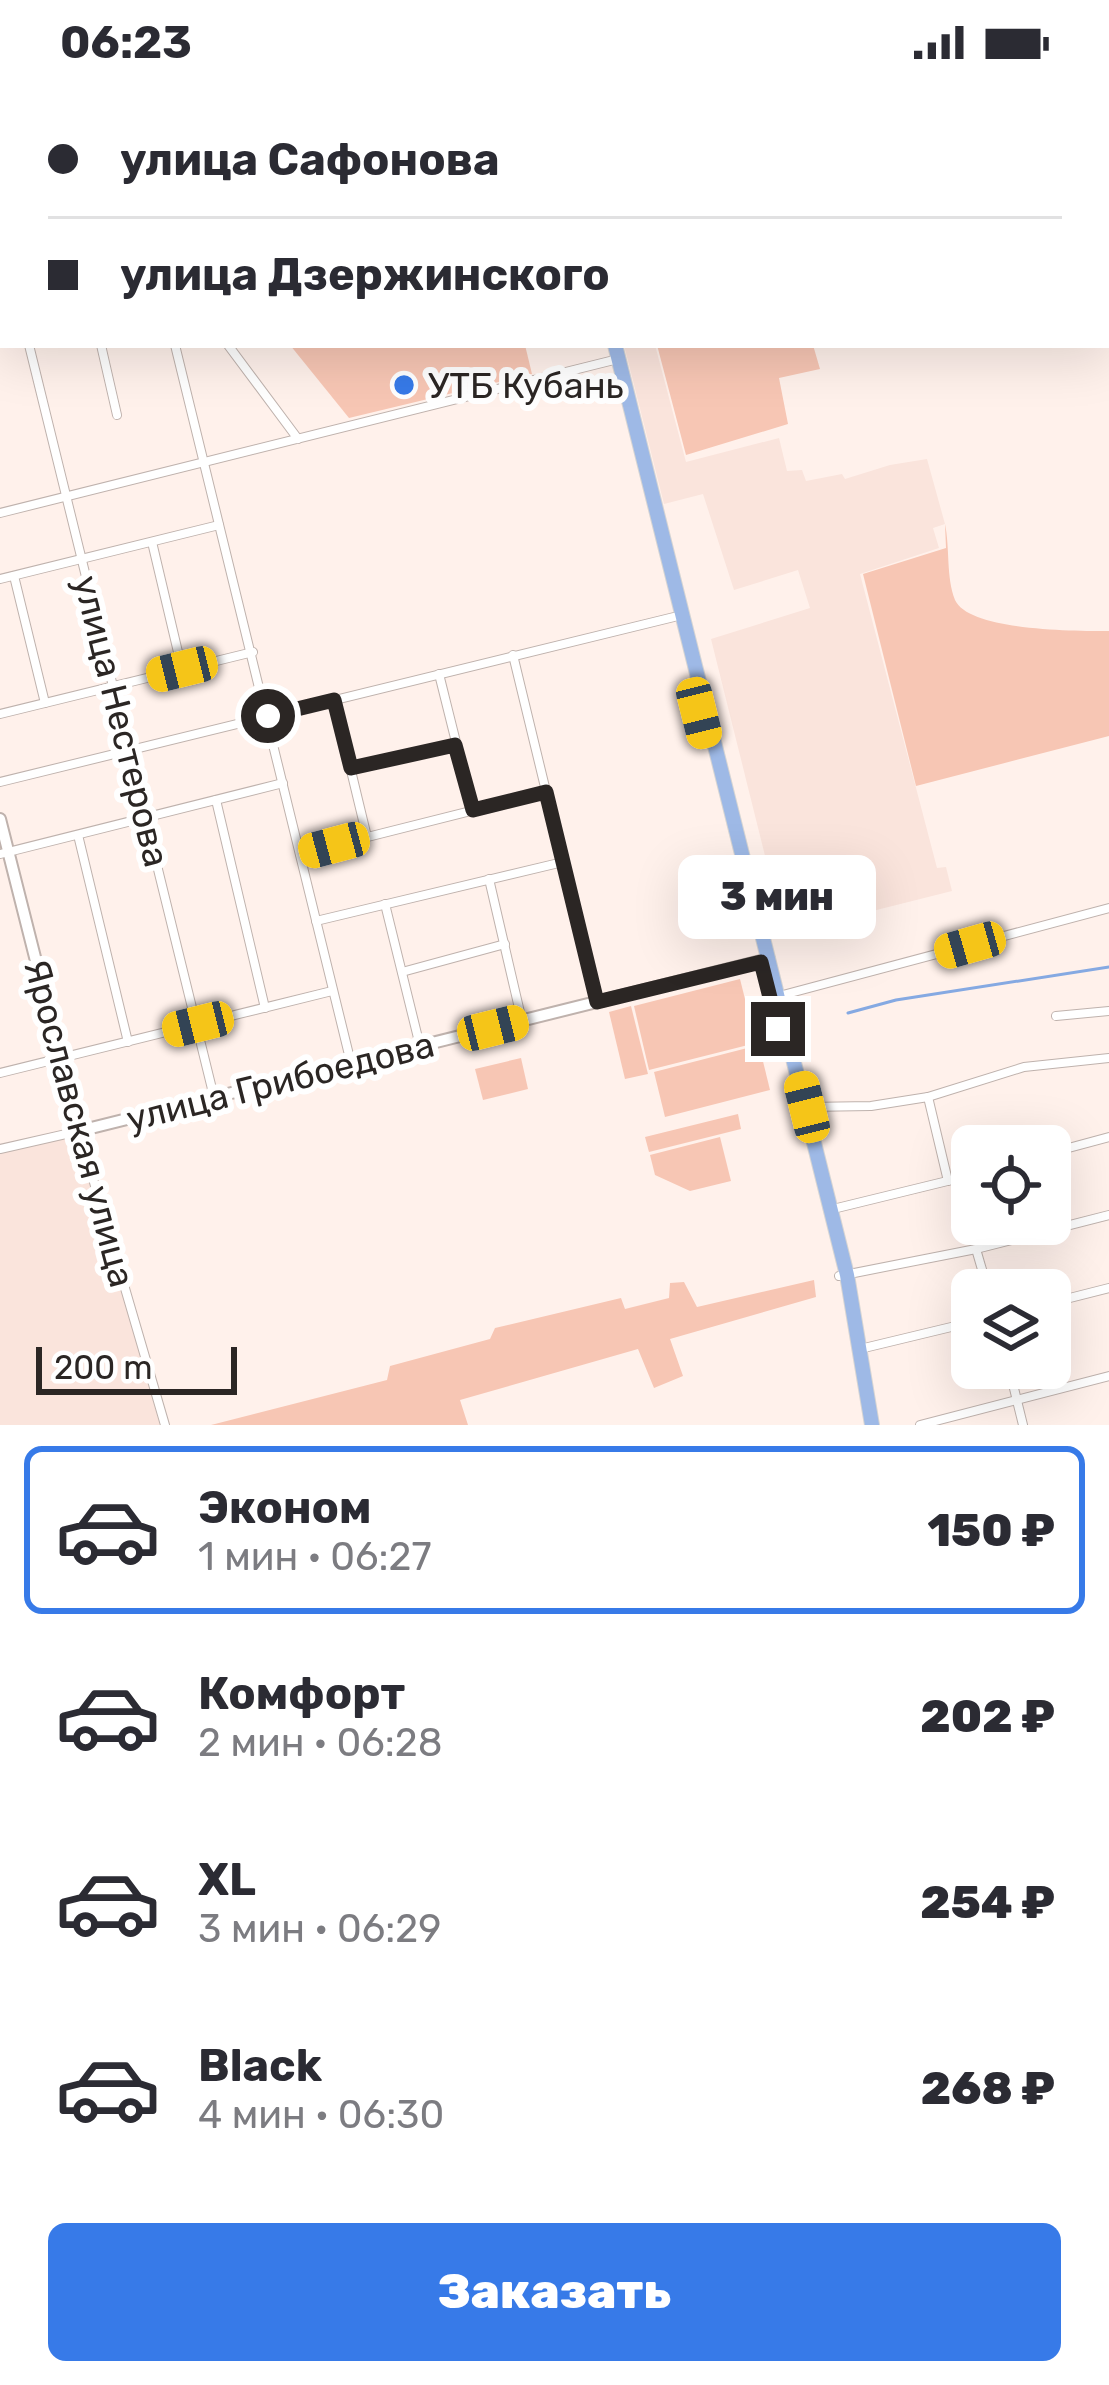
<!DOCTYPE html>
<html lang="ru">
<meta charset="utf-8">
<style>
body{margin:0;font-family:Rubik,sans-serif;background:#f2f2f3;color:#2b2b33;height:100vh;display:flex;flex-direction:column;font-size:45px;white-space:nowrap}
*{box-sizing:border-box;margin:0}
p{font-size:39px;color:#7c7c81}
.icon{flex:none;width:66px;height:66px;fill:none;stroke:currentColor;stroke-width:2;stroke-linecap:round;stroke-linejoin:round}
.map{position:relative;height:1341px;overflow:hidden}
.sheet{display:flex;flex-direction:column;background:#fff;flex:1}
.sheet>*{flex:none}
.hud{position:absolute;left:0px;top:0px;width:1110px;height:264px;box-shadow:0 12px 48px #0002;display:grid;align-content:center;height:264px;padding:0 48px;background:#fff}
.buttons{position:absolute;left:951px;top:1041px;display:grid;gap:24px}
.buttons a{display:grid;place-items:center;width:120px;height:120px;border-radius:18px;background:#fff;box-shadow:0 12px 48px #0002;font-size:60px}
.scale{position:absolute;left:36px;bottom:30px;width:201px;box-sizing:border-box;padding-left:12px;border:6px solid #2b2624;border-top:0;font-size:33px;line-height:42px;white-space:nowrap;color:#2b2624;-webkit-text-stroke:9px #fff;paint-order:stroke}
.end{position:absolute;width:54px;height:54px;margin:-27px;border:15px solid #2b2624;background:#fff;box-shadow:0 0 0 6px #fff}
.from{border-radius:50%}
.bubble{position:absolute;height:84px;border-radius:18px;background:#fff;box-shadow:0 12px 48px #0002;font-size:39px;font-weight:800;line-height:84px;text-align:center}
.car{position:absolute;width:36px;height:72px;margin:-36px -18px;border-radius:15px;box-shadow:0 0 9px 3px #0007;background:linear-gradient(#f5c518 24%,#345 0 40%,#f5c518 0 76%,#345 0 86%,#f5c518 0)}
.hud b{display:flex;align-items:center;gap:42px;height:114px;font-size:45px}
.hud b+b{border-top:3px solid #e1e1e2}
.hud i{width:30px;height:30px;background:#2b2b33}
ul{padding:21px 0 0;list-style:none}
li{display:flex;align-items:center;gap:36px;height:168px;margin:0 24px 18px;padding:0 24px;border:6px solid transparent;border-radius:18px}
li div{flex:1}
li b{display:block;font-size:45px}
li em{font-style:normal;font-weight:800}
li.active{border-color:#377ae8}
li>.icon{width:108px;height:108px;stroke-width:1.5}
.primary-button{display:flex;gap:24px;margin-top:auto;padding:24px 48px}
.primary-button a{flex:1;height:138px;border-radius:18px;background:#377ae8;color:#fff;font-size:48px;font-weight:800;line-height:138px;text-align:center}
.status{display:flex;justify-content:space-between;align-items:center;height:84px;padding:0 60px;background:#fff;direction:ltr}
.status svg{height:33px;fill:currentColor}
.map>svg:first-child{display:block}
</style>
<div class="status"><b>06:23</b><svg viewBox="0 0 49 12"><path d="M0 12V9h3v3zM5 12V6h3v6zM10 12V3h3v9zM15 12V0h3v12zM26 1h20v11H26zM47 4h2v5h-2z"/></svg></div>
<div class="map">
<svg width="1109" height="1341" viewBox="0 0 1109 1341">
<rect width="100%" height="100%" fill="#fff1eb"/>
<!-- built -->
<g fill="#fae4dc">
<path d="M624,261H655L686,378L779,354L787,387L802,386L806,397L842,390L845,395L890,381L927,375L945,440L933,444L939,464L860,490L937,784L946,783L952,807L805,844L801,834L780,832L711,555L810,524L798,486L734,506L703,410L664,420Z"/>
<path d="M77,1042L160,1341H0V1062Z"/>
</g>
<!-- green -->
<g fill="#f7c6b4">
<path d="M290,261H525L532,290L349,334Z"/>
<path d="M657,261H813L820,285L779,294L788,340L686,371Z"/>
<path d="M945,440C950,464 946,493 955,516C969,547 1076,547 1109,547V652L916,702L863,490L946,464Z"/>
<path d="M740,895L756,959L649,986L634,922Z"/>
<path d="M631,922L648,990L625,995L609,928Z"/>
<path d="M759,961L770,1006L665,1033L654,988Z"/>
<path d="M521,974L528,1005L483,1016L475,985Z"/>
<path d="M738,1030L741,1045L649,1068L645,1053Z"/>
<path d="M720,1053L731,1097L690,1107L655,1091L650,1071Z"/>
<path d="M814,1196L816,1213L670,1255L683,1292L654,1304L638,1265L460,1316L468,1341H211L387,1296L390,1282L490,1255L495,1244L621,1214L625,1225L669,1214L670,1199L684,1198L697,1223Z"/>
</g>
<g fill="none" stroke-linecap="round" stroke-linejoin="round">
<!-- stream -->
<path stroke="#85a9e2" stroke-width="3" d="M848,929L896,916L1109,883"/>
<!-- minor casing -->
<g stroke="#bfb2ad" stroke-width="10">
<g id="minor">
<path d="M37,0L38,3"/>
<path d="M110,0L111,3"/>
<path d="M185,0V3"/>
<path d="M0,89L3,88"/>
<path d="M0,140L3,152"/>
<path d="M29,261L214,1013"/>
<path d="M101,261L117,331"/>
<path d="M175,261L351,979"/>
<path d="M228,261L298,355"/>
<path d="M0,429L618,275"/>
<path d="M152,458L182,585"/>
<path d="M14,492L45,619"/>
<path d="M0,495L219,441"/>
<path d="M513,571L597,918"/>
<path d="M439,590L473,726"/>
<path d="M334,616L367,753"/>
<path d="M0,630L253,568"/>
<path d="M351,684L455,660"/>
<path d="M0,698L674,533"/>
<path d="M216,716L265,924"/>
<path d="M78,751L128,958"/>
<path d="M0,770L283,699"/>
<path d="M300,770L546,708"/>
<path d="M489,795L522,937"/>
<path d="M385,820L420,962"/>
<path d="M316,837L563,778"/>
<path d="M402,888L505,860"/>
<path d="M779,912L1109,824"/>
<path d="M1056,932L1109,927"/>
<path d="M0,989L332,907"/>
<path d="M928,1013L948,1097"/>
<path d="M807,1023L871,1022L928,1013L1024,983L1109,974"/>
<path d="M0,1065L79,1047L165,1341"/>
<path d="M1050,1069L1109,1053"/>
<path d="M833,1125L972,1091"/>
<path d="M976,1165L988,1206"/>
<path d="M839,1192L976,1165L1109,1131"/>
<path d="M1050,1219L1109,1204"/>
<path d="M860,1265L972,1238"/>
<path d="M1009,1284L1023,1341"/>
<path d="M920,1341L1109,1292"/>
</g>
</g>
<!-- tertiary casing -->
<g stroke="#bfb2ad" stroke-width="14">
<path id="tertiary" d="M0,735L79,1047L769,875"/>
</g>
<!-- primary casing -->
<g stroke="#d5d4d3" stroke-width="16">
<g id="primary">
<path d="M542,0L543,3"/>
<path d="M615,261L847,1191L872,1341"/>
</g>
</g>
<!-- minor -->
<use href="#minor" stroke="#fff" stroke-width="8"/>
<!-- tertiary -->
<use href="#tertiary" stroke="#fff" stroke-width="10"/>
<!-- primary -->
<use href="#primary" stroke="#9eb9e6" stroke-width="14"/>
</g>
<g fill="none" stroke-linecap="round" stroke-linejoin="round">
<!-- route -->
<path stroke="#2b2624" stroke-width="15" d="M268,632L334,616L351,684L455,661L473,726L546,708L597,918L761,878L778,945"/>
</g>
<!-- markers -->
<circle fill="#377ae8" stroke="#fff" stroke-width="4.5" cx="404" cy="301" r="12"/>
<g text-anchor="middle" stroke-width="12" stroke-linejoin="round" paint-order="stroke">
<!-- poi labels -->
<g font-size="36" fill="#2b2624" stroke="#fff" text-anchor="start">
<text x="428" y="314">УТБ Кубань</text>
</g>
<!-- street labels -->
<g font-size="36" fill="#2b2624" stroke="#fff">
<text transform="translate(122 637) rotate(76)" y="13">улица Нестерова</text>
<text transform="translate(280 997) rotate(-14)" y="13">улица Грибоедова</text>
<text transform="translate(80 1039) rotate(75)" y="13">Ярославская улица</text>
</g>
</g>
</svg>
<div class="buttons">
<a><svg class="icon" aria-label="locate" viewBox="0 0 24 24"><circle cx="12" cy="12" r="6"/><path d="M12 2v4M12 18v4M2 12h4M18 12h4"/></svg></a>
<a><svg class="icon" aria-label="layers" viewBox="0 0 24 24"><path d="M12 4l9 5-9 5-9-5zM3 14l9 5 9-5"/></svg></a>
</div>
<div class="scale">200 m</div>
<i class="end from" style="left:268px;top:632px"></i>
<i class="end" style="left:778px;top:945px"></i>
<div class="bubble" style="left:678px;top:771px;width:198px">3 мин</div>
<i class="car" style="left:182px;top:585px;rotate:256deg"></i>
<i class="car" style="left:699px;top:629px;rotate:166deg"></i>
<i class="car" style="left:334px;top:761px;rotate:255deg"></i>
<i class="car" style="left:970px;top:861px;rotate:254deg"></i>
<i class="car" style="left:198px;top:940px;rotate:256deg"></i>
<i class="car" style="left:493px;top:944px;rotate:76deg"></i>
<i class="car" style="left:807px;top:1023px;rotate:346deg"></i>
<div class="hud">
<b><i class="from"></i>улица Сафонова</b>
<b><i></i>улица Дзержинского</b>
</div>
</div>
<section class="sheet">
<ul>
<li class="active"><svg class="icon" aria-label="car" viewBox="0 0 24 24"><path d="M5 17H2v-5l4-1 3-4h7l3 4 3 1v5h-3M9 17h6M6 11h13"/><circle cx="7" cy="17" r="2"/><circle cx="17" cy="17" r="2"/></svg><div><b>Эконом</b><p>1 мин · 06:27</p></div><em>150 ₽</em></li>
<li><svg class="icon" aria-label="car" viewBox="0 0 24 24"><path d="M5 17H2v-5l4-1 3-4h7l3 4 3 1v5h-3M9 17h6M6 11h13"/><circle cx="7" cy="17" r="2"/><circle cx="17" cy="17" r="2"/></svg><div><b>Комфорт</b><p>2 мин · 06:28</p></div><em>202 ₽</em></li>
<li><svg class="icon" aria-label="car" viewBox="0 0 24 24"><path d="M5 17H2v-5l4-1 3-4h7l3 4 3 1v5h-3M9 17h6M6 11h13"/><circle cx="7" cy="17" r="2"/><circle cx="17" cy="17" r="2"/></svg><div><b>XL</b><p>3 мин · 06:29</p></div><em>254 ₽</em></li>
<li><svg class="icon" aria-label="car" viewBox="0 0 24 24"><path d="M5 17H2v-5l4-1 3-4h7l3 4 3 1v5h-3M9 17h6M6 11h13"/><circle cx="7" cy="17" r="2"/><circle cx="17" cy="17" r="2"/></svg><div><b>Black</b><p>4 мин · 06:30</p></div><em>268 ₽</em></li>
</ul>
<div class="primary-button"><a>Заказать</a></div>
</section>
